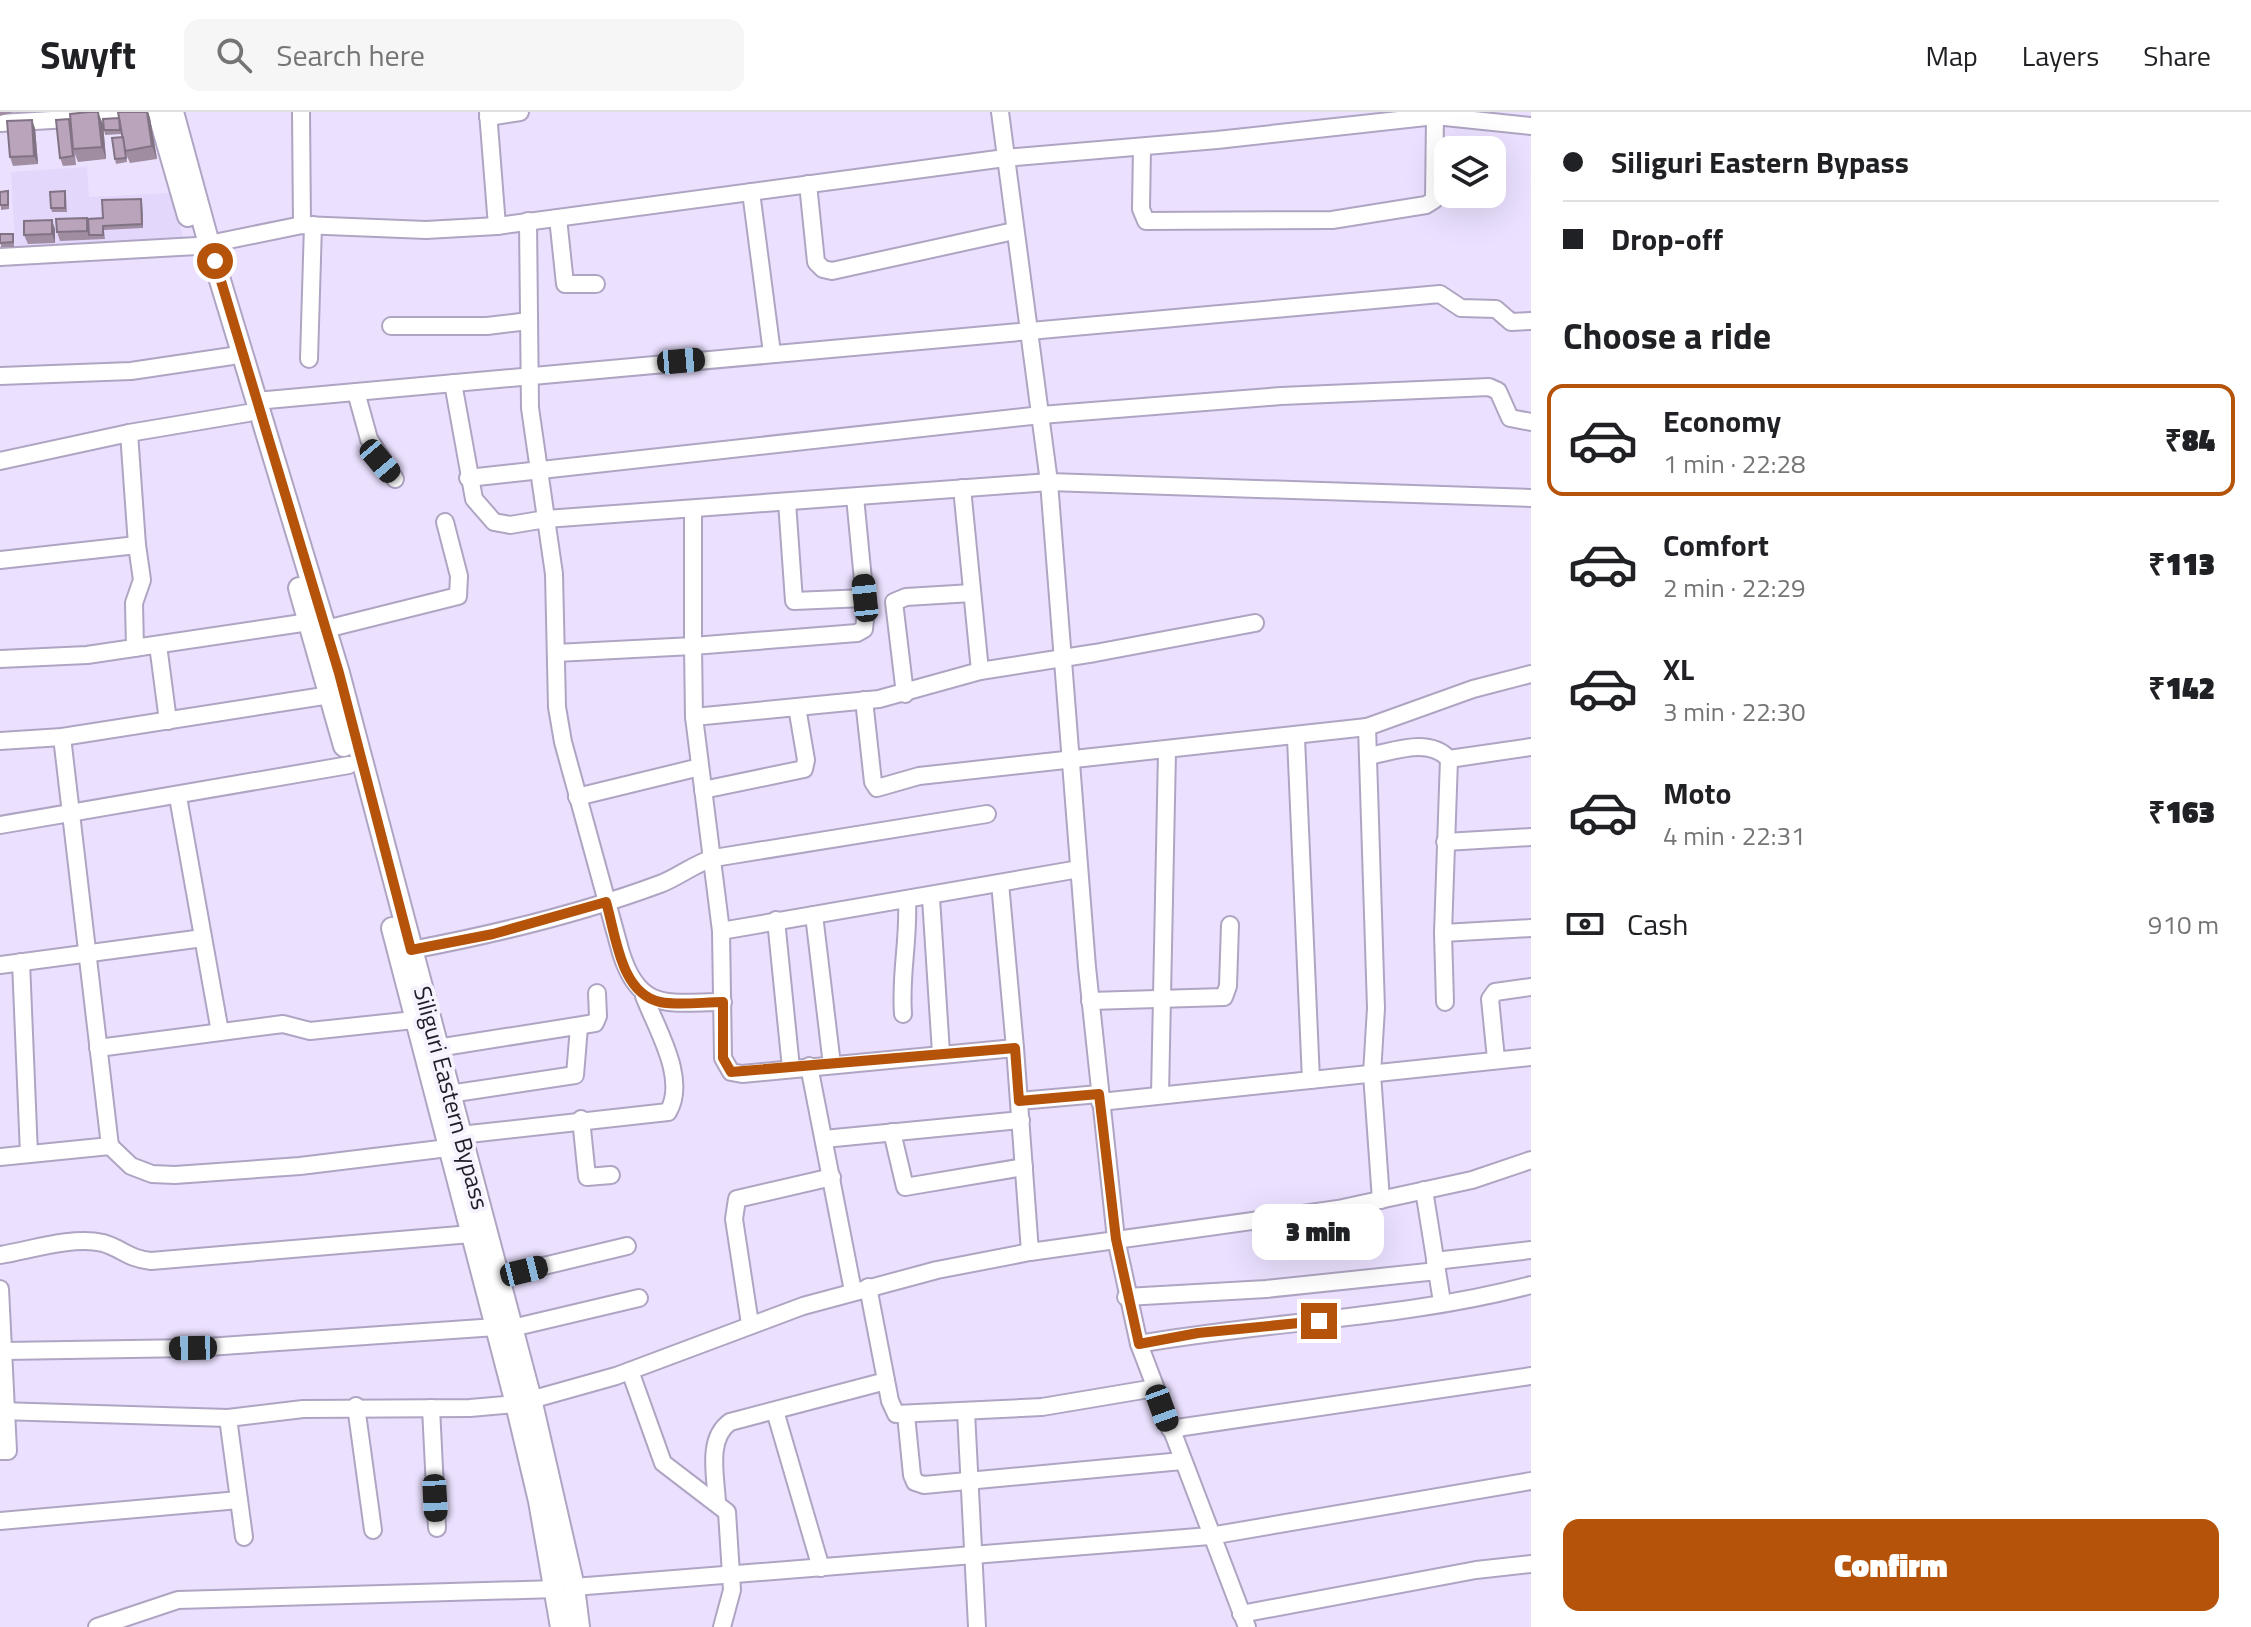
<!DOCTYPE html>
<meta charset="utf-8">
<style>
body{margin:0;font-family:"Titillium Web",sans-serif;background:#f6f6f6;color:#202124;height:100vh;display:flex;flex-direction:column;font-size:30px;white-space:nowrap}
*{box-sizing:border-box;margin:0}
p{font-size:26px;color:#757577}
.icon{flex:none;width:44px;height:44px;fill:none;stroke:currentColor;stroke-width:2;stroke-linecap:round;stroke-linejoin:round}
.map{position:relative;flex:1;overflow:hidden}
.side{display:flex;flex-direction:column;background:#fff;width:720px}
.side>*{flex:none}
.banner{display:grid;align-content:center;height:176px;padding:0 32px;background:#fff}
.fabs{position:absolute;left:1434px;top:24px;display:grid;gap:16px}
.fabs a{display:grid;place-items:center;width:72px;height:72px;border-radius:16px;background:#fff;box-shadow:0 8px 32px #0002;font-size:40px}
.end{position:absolute;width:36px;height:36px;margin:-18px;border:10px solid #b45309;background:#fff;box-shadow:0 0 0 4px #fff}
.from{border-radius:50%}
.bubble{position:absolute;height:56px;border-radius:16px;background:#fff;box-shadow:0 8px 32px #0002;font-size:26px;font-weight:800;line-height:56px;text-align:center}
.car{position:absolute;width:24px;height:48px;margin:-24px -12px;border-radius:10px;box-shadow:0 0 6px 2px #0007;background:linear-gradient(#222 24%,#8ab4d8 0 40%,#222 0 76%,#8ab4d8 0 86%,#222 0)}
.banner b{display:flex;align-items:center;gap:28px;height:76px;font-size:30px}
.banner b+b{border-top:2px solid #e0e0e0}
.banner i{width:20px;height:20px;background:#202124}
ul{padding:0;list-style:none}
li{display:flex;align-items:center;gap:24px;height:112px;margin:0 16px 12px;padding:0 16px;border:4px solid transparent;border-radius:16px}
li div{flex:1}
li b{display:block;font-size:30px}
li em{font-style:normal;font-weight:800}
li.current{border-color:#b45309}
li>.icon{width:72px;height:72px;stroke-width:1.5}
h2{padding:0 32px;font-size:36px;line-height:96px}
.pay{display:flex;align-items:center;gap:20px;height:88px;padding:0 32px;font-size:30px}
.pay p{margin-inline-start:auto}
.cta{display:flex;gap:16px;margin-top:auto;padding:16px 32px}
.cta a{flex:1;height:92px;border-radius:16px;background:#b45309;color:#fff;font-size:32px;font-weight:800;line-height:92px;text-align:center}
header{display:flex;align-items:center;gap:48px;box-sizing:border-box;height:112px;padding:0 40px;background:#fff;border-bottom:2px solid #e0e0e0}
header strong{font-size:38px}
nav{display:flex;gap:44px;margin-inline-start:auto;font-size:28px}
.search{width:560px;height:72px;background:#f6f6f6;display:flex;align-items:center;gap:20px;box-sizing:border-box;padding:0 28px;border-radius:16px;color:#757577;font-size:30px}
main{display:flex;flex:1;min-height:0}
.map>svg:first-child{display:block}
</style>
<header>
<strong>Swyft</strong>
<div class="search"><svg class="icon" aria-label="search" viewBox="0 0 24 24"><circle cx="10" cy="10" r="6"/><path d="M15 15l6 6"/></svg>Search here</div>
<nav><a>Map</a><a>Layers</a><a>Share</a></nav>
</header>
<main>
<div class="map">
<svg width="1531" height="1515" viewBox="0 0 1531 1515">
<rect width="100%" height="100%" fill="#ebe1ff"/>
<!-- built -->
<path fill="#e4d7fc" d="M87,55L89,85L170,81L184,128L15,137L11,60Z"/>
<g fill="none" stroke-linecap="round" stroke-linejoin="round">
<!-- minor casing -->
<g stroke="#afa5c2" stroke-width="20">
<g id="minor">
<path d="M301,0L302,113"/>
<path d="M488,0L497,114"/>
<path d="M1000,0L1049,370L1087,855L1116,1127L1139,1232L1247,1515"/>
<path d="M488,5L520,0"/>
<path d="M0,11L138,3"/>
<path d="M1142,35L1141,97L1146,109L1332,108L1426,93L1434,88L1435,4"/>
<path d="M808,72L816,150L823,157L832,159L1014,119"/>
<path d="M751,80L772,241"/>
<path d="M558,106L565,172H596"/>
<path d="M528,109L530,296L554,462L557,595L563,630L621,841C640,901 669,890 723,890"/>
<path d="M209,132L302,113L426,118L497,114L1005,46L1217,28L1435,4L1531,14"/>
<path d="M0,145L197,134"/>
<path d="M391,214H487L529,209"/>
<path d="M309,247L313,113"/>
<path d="M0,264L131,259L232,244"/>
<path d="M453,271L474,387L494,410L510,413L546,407L1049,370L1531,386"/>
<path d="M356,280L369,327L395,367"/>
<path d="M256,289L1440,182L1461,196L1496,197L1511,210L1531,209"/>
<path d="M0,349L129,321L248,301"/>
<path d="M468,366L1041,303L1281,284L1489,275L1498,279L1510,306L1531,310"/>
<path d="M962,376L980,559"/>
<path d="M855,385L866,499L864,517L857,521L693,534L694,605L721,819L723,946L731,960L742,962L1015,936L1030,1140"/>
<path d="M787,390L794,489L865,486"/>
<path d="M0,448L137,433L129,321"/>
<path d="M326,517L458,484L459,464L445,410"/>
<path d="M158,533L168,609"/>
<path d="M135,536L134,491L142,468L137,433"/>
<path d="M556,541L693,534V398"/>
<path d="M0,547L87,543L309,510"/>
<path d="M905,582L894,490L906,485L972,481"/>
<path d="M864,588L873,670L877,676L919,664L1367,615L1376,896L1372,962L1381,1088"/>
<path d="M694,605L879,587L980,559L1095,541L1255,511"/>
<path d="M1367,615L1473,577L1531,562"/>
<path d="M62,625L110,1034"/>
<path d="M1296,626L1311,968"/>
<path d="M0,629L62,625L330,583"/>
<path d="M1369,644C1395,639 1429,625 1449,647L1531,635"/>
<path d="M1449,647L1443,821L1531,816"/>
<path d="M703,678L804,657L806,648L797,595"/>
<path d="M178,685L220,920"/>
<path d="M577,685L700,655"/>
<path d="M0,713L349,653"/>
<path d="M1445,730L1531,725"/>
<path d="M1000,771L1015,936"/>
<path d="M931,786L941,941"/>
<path d="M814,803L832,953"/>
<path d="M776,808L791,956"/>
<path d="M721,819L1079,757"/>
<path d="M1443,821L1445,890"/>
<path d="M411,838C496,822 579,802 660,772C679,765 693,752 714,746L987,702"/>
<path d="M21,850L29,1042"/>
<path d="M0,853L203,826"/>
<path d="M1090,889L1224,885L1228,874L1230,813"/>
<path d="M903,902C900,862 909,829 907,789"/>
<path d="M98,936L283,912L310,919L414,908"/>
<path d="M437,936L595,911L598,904L597,881"/>
<path d="M1496,947L1490,887L1495,880L1531,875"/>
<path d="M809,954L853,1179"/>
<path d="M449,982L575,963L579,915"/>
<path d="M1160,983L1167,639"/>
<path d="M1019,989L1099,982"/>
<path d="M1100,990L1531,945"/>
<path d="M581,1007L587,1065L611,1063"/>
<path d="M892,1020L905,1075L1024,1055"/>
<path d="M460,1023L668,1000C688,967 656,916 644,884"/>
<path d="M824,1027L1021,1008"/>
<path d="M0,1045L110,1034L131,1054L152,1062L175,1063L300,1054L448,1036"/>
<path d="M1424,1078L1442,1190"/>
<path d="M0,1143C31,1138 72,1124 103,1131C121,1136 129,1147 151,1149L471,1122"/>
<path d="M1435,1149L1531,1138"/>
<path d="M498,1165L627,1134"/>
<path d="M868,1175L890,1289L896,1302L1042,1295L1155,1276"/>
<path d="M0,1177L8,1339H0"/>
<path d="M1126,1185L1266,1177L1437,1159"/>
<path d="M750,1212L734,1107L737,1087L832,1065"/>
<path d="M512,1216L639,1186"/>
<path d="M1139,1232C1268,1209 1403,1207 1531,1173"/>
<path d="M4,1239L193,1236L496,1215"/>
<path d="M630,1259L663,1351L727,1400L732,1478L722,1515"/>
<path d="M356,1294L373,1418"/>
<path d="M431,1296L437,1416"/>
<path d="M0,1299L228,1306L303,1297L470,1296L516,1292L616,1264L803,1194L937,1158L1030,1140L1338,1097L1472,1068L1531,1048"/>
<path d="M775,1299L821,1456"/>
<path d="M966,1300L977,1515"/>
<path d="M906,1303L912,1363L915,1370L924,1373L1182,1349"/>
<path d="M228,1306L244,1425"/>
<path d="M1170,1317L1531,1264"/>
<path d="M717,1391C716,1365 706,1327 730,1310L886,1269"/>
<path d="M0,1409L239,1388"/>
<path d="M574,1475L1210,1424L1531,1369"/>
<path d="M1241,1502L1476,1458L1531,1452"/>
<path d="M97,1515L178,1488L556,1477"/>
</g>
</g>
<!-- major casing -->
<g stroke="#afa5c2" stroke-width="24">
<g id="major">
<path d="M158,0L188,104"/>
<path d="M173,0L209,132L339,561L531,1287L574,1475L579,1515"/>
<path d="M299,476L344,634"/>
<path d="M392,816L516,1292L539,1389L561,1515"/>
</g>
</g>
<!-- minor -->
<use href="#minor" stroke="#fff" stroke-width="16"/>
<!-- major -->
<use href="#major" stroke="#fff" stroke-width="20"/>
</g>
<!-- wall -->
<g fill="#a08da2">
<path d="M0,0H14L0,4Z"/>
<path d="M118,0H148L150,6L157,47L130,51L126,42L127,50L116,52L115,47L123,25L122,22L105,23L104,18L119,6Z"/>
<path d="M71,12H103L106,47L78,50L75,42L76,53L63,54L60,46Z"/>
<path d="M35,16L38,52L13,54L10,45Z"/>
<path d="M8,79L9,84V97L1,98L0,80Z"/>
<path d="M65,79L66,83L67,100H52L51,96Z"/>
<path d="M142,91L143,116L104,118L105,127L60,129L57,120L87,106L88,111Z"/>
<path d="M55,117V131L28,132L24,123Z"/>
<path d="M0,122L14,126V135H1Z"/>
</g>
<!-- shaded-wall -->
<g fill="#827384">
<path d="M98,0L103,12L106,47L102,35Z"/>
<path d="M147,0H148L150,6L157,47L152,34Z"/>
<path d="M32,8L35,16L38,52L34,44Z"/>
<path d="M141,87L142,91L143,116L142,112Z"/>
<path d="M52,108L55,117V131L52,122Z"/>
</g>
<!-- building -->
<g fill="#baa4bc" stroke="#827384" stroke-width="2">
<path d="M89,0H98L102,35L73,37L70,2Z"/>
<path d="M118,0H147L152,34L125,39Z"/>
<path d="M119,6L120,18H104L103,7Z"/>
<path d="M69,7L73,44L60,46L56,8Z"/>
<path d="M32,8L34,44L10,45L7,9Z"/>
<path d="M123,25L126,46L115,47L112,26Z"/>
<path d="M8,79V93H0V80Z"/>
<path d="M65,79V96H51L50,80Z"/>
<path d="M141,87L142,112L103,114V123H89L88,107L103,106L102,88Z"/>
<path d="M87,106V119L57,120L56,107Z"/>
<path d="M52,108V122L24,123V109Z"/>
<path d="M0,122H13V130L0,131Z"/>
</g>
<g fill="none" stroke-linecap="round" stroke-linejoin="round">
<!-- route -->
<path stroke="#b45309" stroke-width="10" d="M215,149L339,561L411,838L493,822L606,790C616,823 620,881 660,890C679,894 703,890 723,890V946L731,960L1015,936L1019,989L1099,982L1116,1127L1139,1232L1198,1221L1319,1209"/>
</g>
<g text-anchor="middle" stroke-width="8" stroke-linejoin="round" paint-order="stroke">
<!-- street labels -->
<g font-size="24" fill="#211d28" stroke="#f6f2fe">
<text transform="translate(451 986) rotate(75)" y="8">Siliguri Eastern Bypass</text>
</g>
</g>
</svg>
<div class="fabs">
<a><svg class="icon" aria-label="layers" viewBox="0 0 24 24"><path d="M12 4l9 5-9 5-9-5zM3 14l9 5 9-5"/></svg></a>
</div>
<i class="end from" style="left:215px;top:149px"></i>
<i class="end" style="left:1319px;top:1209px"></i>
<div class="bubble" style="left:1252px;top:1092px;width:132px">3 min</div>
<i class="car" style="left:681px;top:249px;rotate:85deg"></i>
<i class="car" style="left:380px;top:349px;rotate:140deg"></i>
<i class="car" style="left:865px;top:486px;rotate:354deg"></i>
<i class="car" style="left:524px;top:1159px;rotate:76deg"></i>
<i class="car" style="left:193px;top:1236px;rotate:269deg"></i>
<i class="car" style="left:1162px;top:1296px;rotate:160deg"></i>
<i class="car" style="left:435px;top:1386px;rotate:177deg"></i>
</div>
<section class="side">
<div class="banner">
<b><i class="from"></i>Siliguri Eastern Bypass</b>
<b><i></i>Drop-off</b>
</div>
<h2>Choose a ride</h2>
<ul>
<li class="current"><svg class="icon" aria-label="car" viewBox="0 0 24 24"><path d="M5 17H2v-5l4-1 3-4h7l3 4 3 1v5h-3M9 17h6M6 11h13"/><circle cx="7" cy="17" r="2"/><circle cx="17" cy="17" r="2"/></svg><div><b>Economy</b><p>1 min · 22:28</p></div><em>₹84</em></li>
<li><svg class="icon" aria-label="car" viewBox="0 0 24 24"><path d="M5 17H2v-5l4-1 3-4h7l3 4 3 1v5h-3M9 17h6M6 11h13"/><circle cx="7" cy="17" r="2"/><circle cx="17" cy="17" r="2"/></svg><div><b>Comfort</b><p>2 min · 22:29</p></div><em>₹113</em></li>
<li><svg class="icon" aria-label="car" viewBox="0 0 24 24"><path d="M5 17H2v-5l4-1 3-4h7l3 4 3 1v5h-3M9 17h6M6 11h13"/><circle cx="7" cy="17" r="2"/><circle cx="17" cy="17" r="2"/></svg><div><b>XL</b><p>3 min · 22:30</p></div><em>₹142</em></li>
<li><svg class="icon" aria-label="car" viewBox="0 0 24 24"><path d="M5 17H2v-5l4-1 3-4h7l3 4 3 1v5h-3M9 17h6M6 11h13"/><circle cx="7" cy="17" r="2"/><circle cx="17" cy="17" r="2"/></svg><div><b>Moto</b><p>4 min · 22:31</p></div><em>₹163</em></li>
</ul>
<div class="pay"><svg class="icon" aria-label="cash" viewBox="0 0 24 24"><path d="M3 7h18v10H3z"/><circle cx="12" cy="12" r="2"/></svg>Cash<p>910 m</p></div>
<div class="cta"><a>Confirm</a></div>
</section>
</main>
